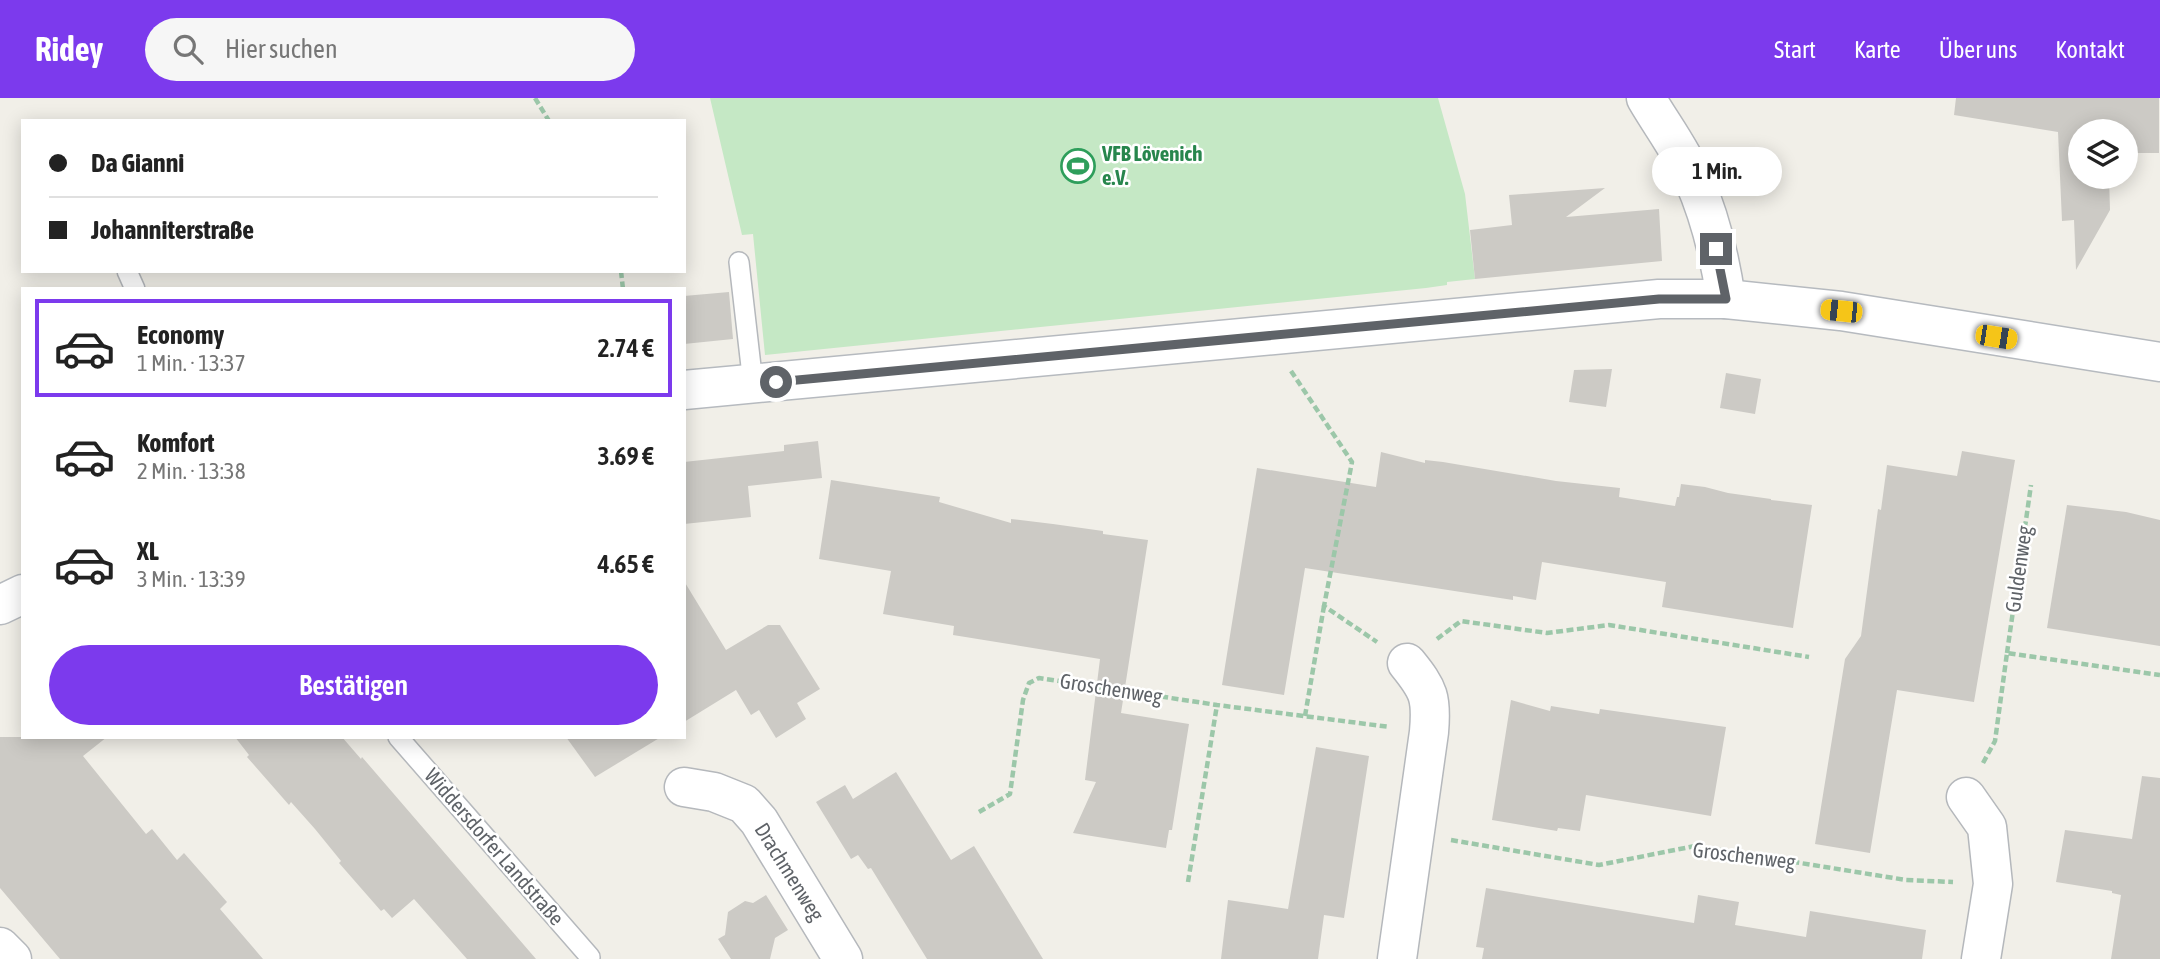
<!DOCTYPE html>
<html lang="de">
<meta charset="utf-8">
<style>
body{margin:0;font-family:"Asap Condensed",sans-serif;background:#f6f6f6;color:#222;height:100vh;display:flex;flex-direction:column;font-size:26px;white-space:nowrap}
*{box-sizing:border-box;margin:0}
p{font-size:23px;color:#767676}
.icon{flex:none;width:38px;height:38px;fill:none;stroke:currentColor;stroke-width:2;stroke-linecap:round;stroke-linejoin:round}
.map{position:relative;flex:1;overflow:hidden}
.side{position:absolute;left:21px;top:189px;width:665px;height:452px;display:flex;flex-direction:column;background:#fff;border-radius:0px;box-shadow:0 4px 18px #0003}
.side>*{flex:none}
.top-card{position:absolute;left:21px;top:21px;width:665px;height:154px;border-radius:0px;box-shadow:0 4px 18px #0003;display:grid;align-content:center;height:154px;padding:0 28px;background:#fff}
.fabs{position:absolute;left:2068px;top:21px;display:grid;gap:14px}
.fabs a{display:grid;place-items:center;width:70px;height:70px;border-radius:50%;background:#fff;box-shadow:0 4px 18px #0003;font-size:35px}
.end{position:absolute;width:32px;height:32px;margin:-16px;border:9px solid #5f6368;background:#fff;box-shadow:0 0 0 4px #fff}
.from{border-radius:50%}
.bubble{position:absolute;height:49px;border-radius:24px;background:#fff;box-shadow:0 4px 18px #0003;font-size:23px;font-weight:600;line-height:49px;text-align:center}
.car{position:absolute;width:21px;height:42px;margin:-21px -10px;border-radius:9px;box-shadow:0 0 5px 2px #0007;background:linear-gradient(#f5c518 24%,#345 0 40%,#f5c518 0 76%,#345 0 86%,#f5c518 0)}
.top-card b{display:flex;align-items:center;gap:24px;height:66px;font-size:26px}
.top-card b+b{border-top:2px solid #e0e0e0}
.top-card i{width:18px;height:18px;background:#222}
ul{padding:12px 0 0;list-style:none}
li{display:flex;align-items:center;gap:21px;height:98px;margin:0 14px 10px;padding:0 14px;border:4px solid transparent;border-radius:0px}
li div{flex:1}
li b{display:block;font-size:26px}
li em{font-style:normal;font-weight:600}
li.current{border-color:#7c3aed}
li>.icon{width:63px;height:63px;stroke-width:1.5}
.action{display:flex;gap:14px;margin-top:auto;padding:14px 28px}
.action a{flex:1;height:80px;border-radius:42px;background:#7c3aed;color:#fff;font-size:28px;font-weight:600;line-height:80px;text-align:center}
header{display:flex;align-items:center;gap:42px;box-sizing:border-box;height:98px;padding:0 35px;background:#7c3aed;color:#fff}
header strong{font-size:33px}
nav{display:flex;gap:38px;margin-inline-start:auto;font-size:24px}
.search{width:490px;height:63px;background:#f6f6f6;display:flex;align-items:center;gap:18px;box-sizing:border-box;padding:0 24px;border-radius:38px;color:#767676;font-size:26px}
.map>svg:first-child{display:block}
</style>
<header>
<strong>Ridey</strong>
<div class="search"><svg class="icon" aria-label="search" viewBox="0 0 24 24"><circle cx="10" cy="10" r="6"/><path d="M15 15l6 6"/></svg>Hier suchen</div>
<nav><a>Start</a><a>Karte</a><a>Über uns</a><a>Kontakt</a></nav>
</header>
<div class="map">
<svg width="2160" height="861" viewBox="0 0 2160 861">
<rect width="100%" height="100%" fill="#f1efe8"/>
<!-- green -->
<path fill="#c5e8c5" d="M710,0H1438L1465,96L1475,181L1447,184V187L1426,190L765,257L753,136L742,137Z"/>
<!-- building -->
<g fill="#cccac5">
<path d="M1956,0H2159V55H2126V33H2081V79H2109L2110,112L2076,172L2074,122L2062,123L2058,34L1954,17Z"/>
<path d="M1605,90L1566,119L1659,111L1662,163L1475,181L1470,132L1512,127L1509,97Z"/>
<path d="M729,194L733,241L684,246V198Z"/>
<path d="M1612,271L1606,309L1569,304L1574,272Z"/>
<path d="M1726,275L1761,281L1755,316L1720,310Z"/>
<path d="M818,343L822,380L748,388L751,419L684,426V364L784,353V347Z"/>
<path d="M1962,353L2015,362L1974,604L1897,592L1870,755L1815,746L1845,561L1861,538L1878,411L1881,412L1887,367L1957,378Z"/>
<path d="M1381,354L1425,365V362L1443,364L1556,383L1620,390L1619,399L1675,408L1677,399H1679L1681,386L1705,389L1728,395L1771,401V402L1812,407L1793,530L1662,509L1666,484L1542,464L1536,502L1513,498V502L1305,470L1284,597L1222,587L1257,370L1376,389Z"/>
<path d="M831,382L940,399L939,404L1011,425V421L1053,426L1103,433V436L1148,442L1121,615L1189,626L1172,732H1169L1166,750L1073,735L1096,684L1085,682L1100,561L953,537L954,528L883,516L891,473L819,461Z"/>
<path d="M2067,407L2126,414L2160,422V548L2047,530Z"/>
<path d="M684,483L726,552L768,527H780L820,591L797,605L806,621L776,640L759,612L751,617L736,592L684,624Z"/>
<path d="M1511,602L1550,613L1551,608L1599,616L1600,611L1726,629L1711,718L1586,697L1580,733L1558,730L1557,733L1492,722Z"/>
<path d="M0,639H107L83,658L146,736L152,731L177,762L184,755L227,804L220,811L263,861H60L0,790Z"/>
<path d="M235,639H342L361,661L362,659L536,861H467L414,801L392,820L384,811L381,813L339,765L341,763L315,731L291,704L289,707L247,659L249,657Z"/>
<path d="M566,639H661L595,679Z"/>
<path d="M1316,649L1369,658L1344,820L1324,817L1318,861H1221L1228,802L1288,811Z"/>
<path d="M896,674L951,762L974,748L1043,861H927L871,770L868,771L858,757L851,761L816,704L845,687L853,701Z"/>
<path d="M2142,678L2160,680V861H2111L2121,797L2112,795V793L2056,784L2065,732L2132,741Z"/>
<path d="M1486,790L1694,825L1698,797L1739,804L1735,827L1806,839L1810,813L1926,832L1922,861H1482L1484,850L1476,849Z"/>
<path d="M766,797L788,832L775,840L770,861H731L718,841L725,837L728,814L745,803L753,805Z"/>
</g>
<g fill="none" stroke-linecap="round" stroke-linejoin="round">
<!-- lane casing -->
<g stroke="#b5b8bc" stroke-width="22">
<g id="lane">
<path d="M739,164L753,286"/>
<path d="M127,173L135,191"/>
<path d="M398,639L590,859"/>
</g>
</g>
<!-- street casing -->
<g stroke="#b5b8bc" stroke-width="41">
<g id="street">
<path d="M1646,0C1661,26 1681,52 1693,80C1710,118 1720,160 1726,201"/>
<path d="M684,689L714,694L744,706L759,723L843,861"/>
<path d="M1966,699L1987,729L1993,786L1981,861"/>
<path d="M0,849L12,861"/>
<path d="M1397,861L1429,634C1432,600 1429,592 1407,565"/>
</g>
</g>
<!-- secondary casing -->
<g stroke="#b6babf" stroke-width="41">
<g id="secondary">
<path d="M684,292L1659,201H1726L1841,213L2160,264"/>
<path d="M0,507L23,496"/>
</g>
</g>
<!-- path -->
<g stroke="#9cc7a9" stroke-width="4.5" stroke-dasharray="7 3.5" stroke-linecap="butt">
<path d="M535,0L549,23"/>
<path d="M621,173L623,191"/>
<path d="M1291,273L1352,364L1324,508L1377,544"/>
<path d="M1437,541L1461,523L1547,535L1609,527L1809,559"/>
<path d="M2007,555L2031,387"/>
<path d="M1305,618L1324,508"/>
<path d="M1983,665L1995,643L2007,555L2160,577"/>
<path d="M979,714L1010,696L1023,602L1029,585L1039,580L1217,607L1390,629"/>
<path d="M1451,742L1599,767L1695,748L1906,782L1953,784"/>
<path d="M1188,784L1217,607"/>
</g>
<!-- lane -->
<use href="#lane" stroke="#fff" stroke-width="19"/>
<!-- street -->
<use href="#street" stroke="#fff" stroke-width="38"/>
<!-- secondary -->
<use href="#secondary" stroke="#fff" stroke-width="38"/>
</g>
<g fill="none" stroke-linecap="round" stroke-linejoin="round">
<!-- route -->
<path stroke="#5f6368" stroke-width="9" d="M776,284L1659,201H1726L1716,151"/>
</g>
<!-- icons -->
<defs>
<g id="stadium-ring" transform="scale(1.75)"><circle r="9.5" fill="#fff" stroke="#2e9e5b" stroke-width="1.5"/><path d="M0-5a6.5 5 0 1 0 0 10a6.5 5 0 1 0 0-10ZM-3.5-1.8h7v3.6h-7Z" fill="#2e9e5b"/></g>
</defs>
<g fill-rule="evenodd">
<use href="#stadium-ring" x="1078" y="68"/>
</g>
<g text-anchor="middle" stroke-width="5" stroke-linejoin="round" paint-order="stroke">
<!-- leisure labels -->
<g font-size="21" font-weight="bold" fill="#27864d" stroke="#fff" text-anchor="start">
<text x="1102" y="63">VFB Lövenich<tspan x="1102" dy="24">e.V.</tspan></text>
</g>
<!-- street labels -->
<g font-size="21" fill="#5f6368" stroke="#fff">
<text transform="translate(2019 471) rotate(-82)" y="7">Guldenweg</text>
<text transform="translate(1111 591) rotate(9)" y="7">Groschenweg</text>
<text transform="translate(494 749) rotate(49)" y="7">Widdersdorfer Landstraße</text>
<text transform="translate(1744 758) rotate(7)" y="7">Groschenweg</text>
<text transform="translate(789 774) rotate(58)" y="7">Drachmenweg</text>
</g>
</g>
</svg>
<div class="fabs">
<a><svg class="icon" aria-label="layers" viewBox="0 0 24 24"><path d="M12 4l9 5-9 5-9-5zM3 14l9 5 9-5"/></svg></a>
</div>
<i class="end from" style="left:776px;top:284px"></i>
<i class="end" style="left:1716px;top:151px"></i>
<div class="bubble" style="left:1652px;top:49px;width:130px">1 Min.</div>
<i class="car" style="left:1841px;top:213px;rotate:276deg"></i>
<i class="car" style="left:1996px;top:239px;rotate:99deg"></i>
<div class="top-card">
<b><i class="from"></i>Da Gianni</b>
<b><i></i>Johanniterstraße</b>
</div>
<section class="side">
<ul>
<li class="current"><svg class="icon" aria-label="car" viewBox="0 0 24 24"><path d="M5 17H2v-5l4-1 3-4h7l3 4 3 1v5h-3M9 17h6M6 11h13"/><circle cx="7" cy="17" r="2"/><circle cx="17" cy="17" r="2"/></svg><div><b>Economy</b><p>1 Min. · 13:37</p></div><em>2.74 €</em></li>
<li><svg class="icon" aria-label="car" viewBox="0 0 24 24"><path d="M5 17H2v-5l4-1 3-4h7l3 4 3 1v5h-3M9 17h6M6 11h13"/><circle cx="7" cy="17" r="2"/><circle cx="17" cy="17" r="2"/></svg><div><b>Komfort</b><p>2 Min. · 13:38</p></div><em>3.69 €</em></li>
<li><svg class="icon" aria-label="car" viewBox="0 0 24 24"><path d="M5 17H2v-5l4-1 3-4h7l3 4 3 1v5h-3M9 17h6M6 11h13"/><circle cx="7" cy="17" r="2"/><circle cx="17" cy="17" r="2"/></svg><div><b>XL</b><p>3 Min. · 13:39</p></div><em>4.65 €</em></li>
</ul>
<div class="action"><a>Bestätigen</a></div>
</section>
</div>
